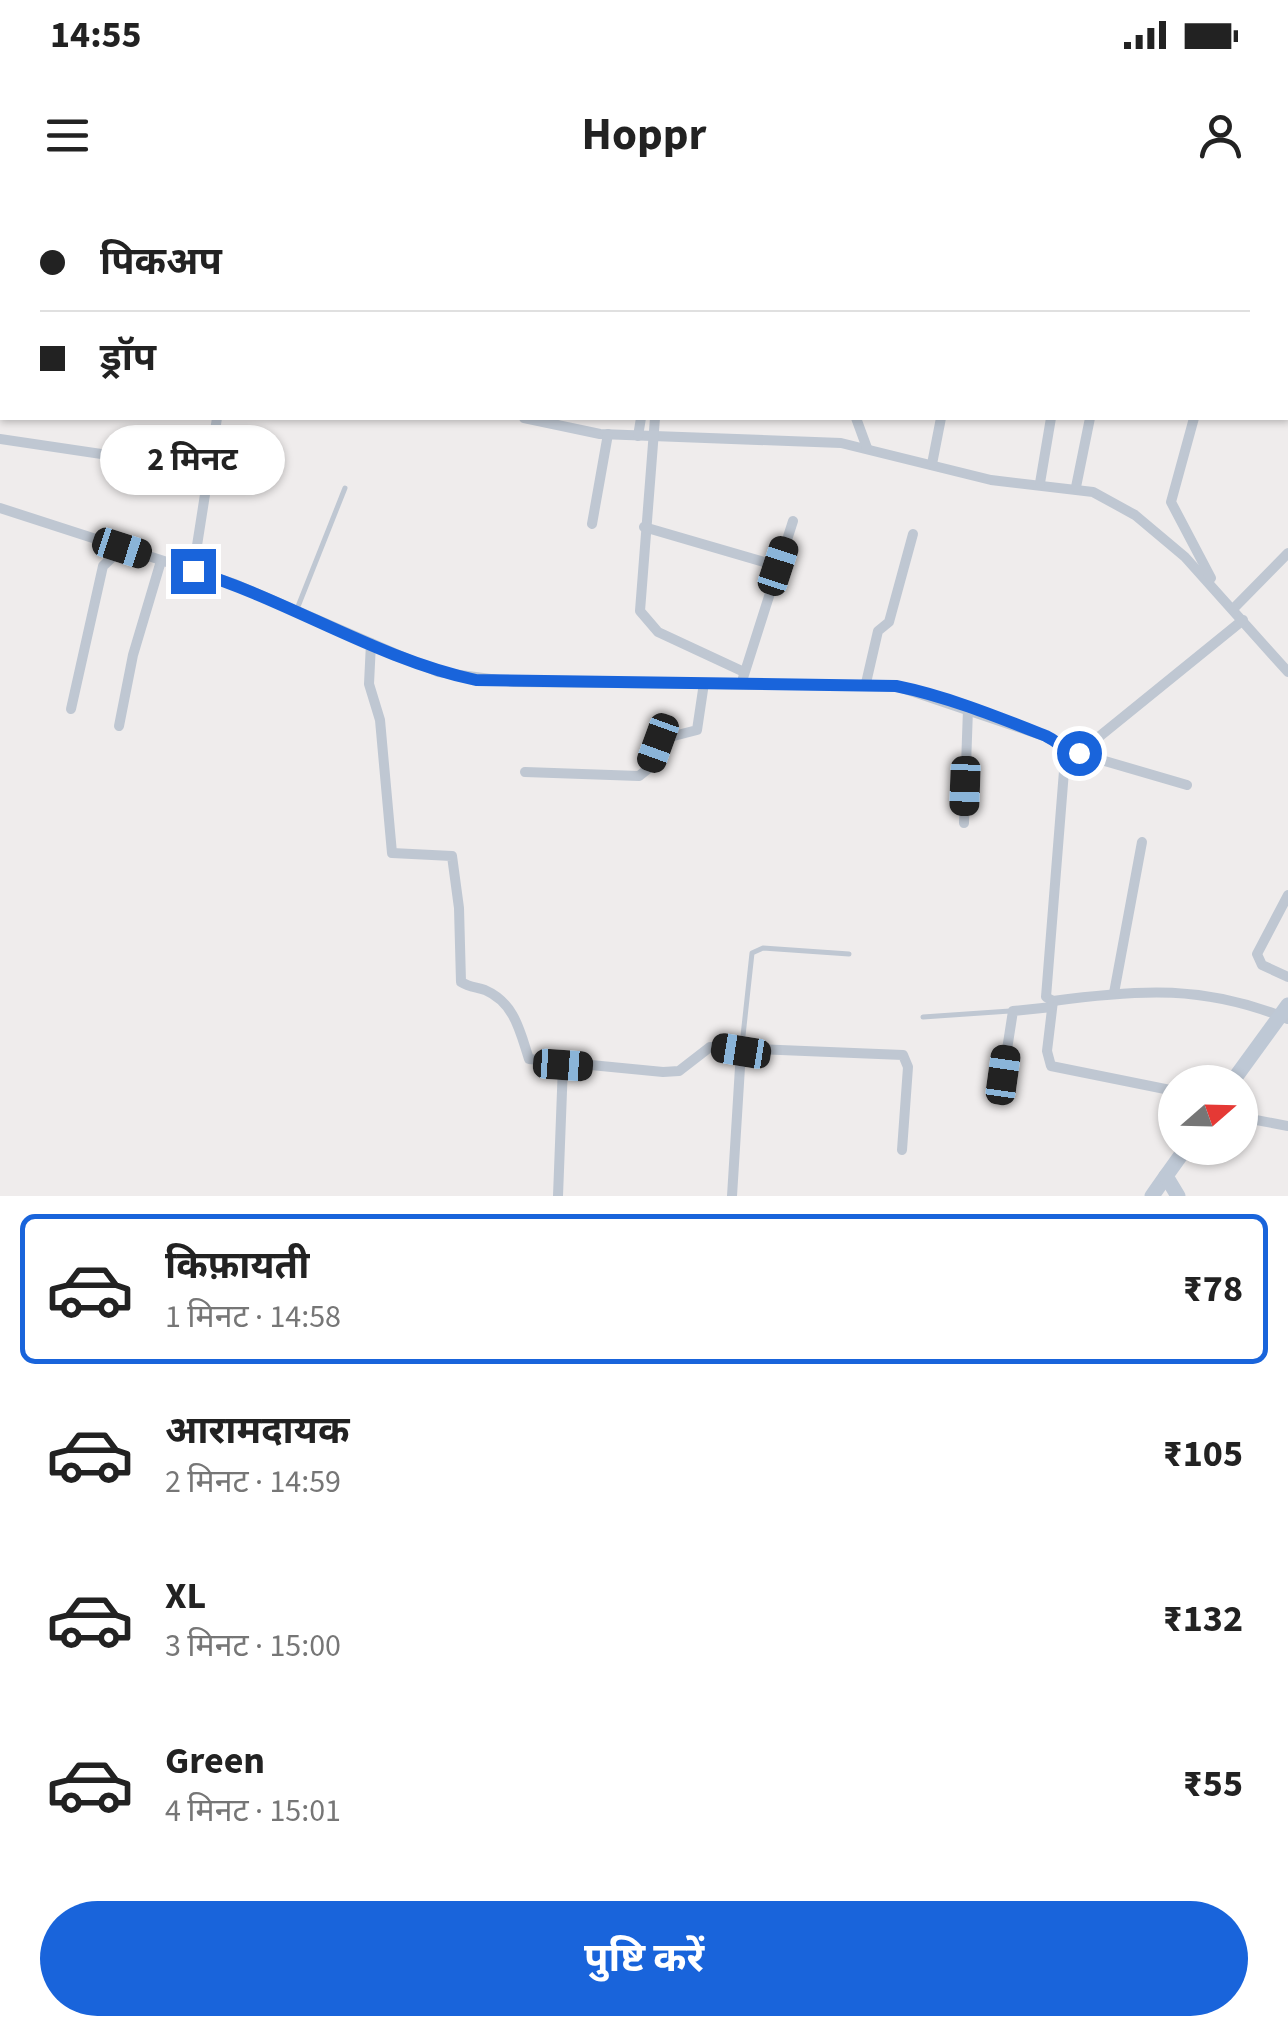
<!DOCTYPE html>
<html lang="hi">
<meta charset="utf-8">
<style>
body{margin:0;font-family:"Source Sans 3","Noto Sans Devanagari",sans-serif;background:#f2f2f2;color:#222;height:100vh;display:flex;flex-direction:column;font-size:38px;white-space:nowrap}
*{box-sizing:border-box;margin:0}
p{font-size:32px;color:#767676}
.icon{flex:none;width:55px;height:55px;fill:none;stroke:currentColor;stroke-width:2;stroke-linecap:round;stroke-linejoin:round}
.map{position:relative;height:996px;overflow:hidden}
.drawer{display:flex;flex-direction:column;background:#fff;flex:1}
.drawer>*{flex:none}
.hud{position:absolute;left:0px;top:0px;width:1290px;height:220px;box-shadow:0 2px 8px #0004;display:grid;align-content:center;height:220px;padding:0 40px;background:#fff}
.needle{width:65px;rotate:70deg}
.tools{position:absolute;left:1158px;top:865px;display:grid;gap:20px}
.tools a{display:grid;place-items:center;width:100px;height:100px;border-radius:50%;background:#fff;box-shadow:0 2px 8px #0004;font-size:50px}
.end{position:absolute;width:45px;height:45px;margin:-22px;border:12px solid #1964db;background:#fff;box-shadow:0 0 0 5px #fff}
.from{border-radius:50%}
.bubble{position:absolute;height:70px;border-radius:35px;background:#fff;box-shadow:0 2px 8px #0004;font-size:32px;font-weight:700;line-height:70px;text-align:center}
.car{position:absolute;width:30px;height:60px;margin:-30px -15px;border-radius:12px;box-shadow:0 0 8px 2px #0007;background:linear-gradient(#222 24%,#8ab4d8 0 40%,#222 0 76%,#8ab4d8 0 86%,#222 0)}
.hud b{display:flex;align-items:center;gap:35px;height:95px;font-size:38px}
.hud b+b{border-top:2px solid #e0e0e0}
.hud i{width:25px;height:25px;background:#222}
ul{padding:18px 0 0;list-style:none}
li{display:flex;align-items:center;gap:30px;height:150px;margin:0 20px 15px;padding:0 20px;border:5px solid transparent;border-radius:15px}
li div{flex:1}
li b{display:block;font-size:38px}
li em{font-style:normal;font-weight:700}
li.on{border-color:#1964db}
li>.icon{width:90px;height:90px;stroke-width:1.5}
.button{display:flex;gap:20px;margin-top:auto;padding:20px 40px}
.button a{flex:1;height:115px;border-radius:60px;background:#1964db;color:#fff;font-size:40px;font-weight:700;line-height:115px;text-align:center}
.status{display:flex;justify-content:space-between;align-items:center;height:70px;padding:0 50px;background:#fff;direction:ltr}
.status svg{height:28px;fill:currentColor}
header{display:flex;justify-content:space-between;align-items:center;height:130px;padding:0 40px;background:#fff;font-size:45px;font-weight:700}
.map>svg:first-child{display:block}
</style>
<div class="status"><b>14:55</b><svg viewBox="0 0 49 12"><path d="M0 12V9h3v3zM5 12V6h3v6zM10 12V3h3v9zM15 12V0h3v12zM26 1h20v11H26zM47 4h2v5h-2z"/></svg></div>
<header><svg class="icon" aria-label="menu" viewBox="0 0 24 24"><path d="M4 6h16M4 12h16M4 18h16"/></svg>Hoppr<svg class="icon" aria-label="person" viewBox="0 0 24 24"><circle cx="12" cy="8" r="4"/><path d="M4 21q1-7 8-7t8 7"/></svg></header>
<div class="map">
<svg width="1288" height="996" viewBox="0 0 1288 996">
<rect width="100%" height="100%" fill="#efecec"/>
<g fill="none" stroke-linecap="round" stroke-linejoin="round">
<!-- service -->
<g stroke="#bfc7d2" stroke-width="5">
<path d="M297,409L345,288"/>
<path d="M923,817L1010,811"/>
<path d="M742,845L752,753L763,748L849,754"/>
</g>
<!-- minor -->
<g stroke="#bfc7d2" stroke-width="10">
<path d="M33,2L34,0"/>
<path d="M82,2L83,0"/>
<path d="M218,2L219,0"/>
<path d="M440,2V0"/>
<path d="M609,2V0"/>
<path d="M737,2L739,0"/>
<path d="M786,2L788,0"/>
<path d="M828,2L830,0"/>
<path d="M962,2V0"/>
<path d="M0,167L2,168"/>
<path d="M524,218L600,234L841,243L991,280L1093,292L1135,315L1185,357L1288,472"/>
<path d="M655,218L640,411L658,432L744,472"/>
<path d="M856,218L867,248"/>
<path d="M1194,218L1171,302L1211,378"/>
<path d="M638,236L641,218"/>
<path d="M0,239L209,270"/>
<path d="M932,264L941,218"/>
<path d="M1040,283L1051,218"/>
<path d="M1076,287L1090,218"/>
<path d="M0,308L235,384L438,472L514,482L896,486L1044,536L1060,545L1064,571L1046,797L1053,801C1140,789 1205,785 1288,819"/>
<path d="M592,324L608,234"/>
<path d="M644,327L778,366"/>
<path d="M193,371L217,218"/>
<path d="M1234,408L1288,353"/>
<path d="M371,443L369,484L380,520L392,653L452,656L459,708L461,782C469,787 476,787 485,790C515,803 520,832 529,859L663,872L679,871L710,847L903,855L908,867L902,950"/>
<path d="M743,478L793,321"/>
<path d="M866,483L878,431L889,422L913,334"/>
<path d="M71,509L103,366L122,348"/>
<path d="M119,526L133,455L161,361"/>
<path d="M1074,552L1187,585"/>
<path d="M1079,553L1243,420"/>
<path d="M525,572L639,576L649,568L662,539L697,530L704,483"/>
<path d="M964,623L968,509"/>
<path d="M1288,695L1257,754L1262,765L1288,777"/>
<path d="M1114,793L1142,642"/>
<path d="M1053,801L1047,851L1051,866L1175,891"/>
<path d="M1003,875L1013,811L1052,807"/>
<path d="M1240,917L1288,926"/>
<path d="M558,996L563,865"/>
<path d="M732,996L741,851"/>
</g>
<!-- secondary -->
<g stroke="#bec8d5" stroke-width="15">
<path d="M1232,882L1288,805"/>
<path d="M1152,996L1166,976"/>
<path d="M1178,996L1166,976L1186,948"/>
</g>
</g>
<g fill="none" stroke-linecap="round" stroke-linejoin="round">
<!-- route -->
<path stroke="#1964db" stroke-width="12" d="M193,371C289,400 377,459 476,480L896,486C946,496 998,517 1046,536C1061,543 1062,551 1079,553"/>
</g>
</svg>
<div class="tools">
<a><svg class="needle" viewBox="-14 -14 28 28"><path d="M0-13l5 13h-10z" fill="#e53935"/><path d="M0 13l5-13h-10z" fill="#767676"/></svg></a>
</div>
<i class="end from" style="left:1079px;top:553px"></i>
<i class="end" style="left:193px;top:371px"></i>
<div class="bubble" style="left:100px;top:225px;width:185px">2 मिनट</div>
<i class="car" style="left:122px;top:348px;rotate:108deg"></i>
<i class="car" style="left:778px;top:366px;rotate:18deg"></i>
<i class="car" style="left:658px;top:543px;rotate:200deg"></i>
<i class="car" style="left:965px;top:586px;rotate:182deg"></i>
<i class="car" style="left:741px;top:851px;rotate:279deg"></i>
<i class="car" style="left:563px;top:865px;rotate:94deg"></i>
<i class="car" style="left:1003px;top:875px;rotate:8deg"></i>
<div class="hud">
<b><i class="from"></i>पिकअप</b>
<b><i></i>ड्रॉप</b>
</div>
</div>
<section class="drawer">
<ul>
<li class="on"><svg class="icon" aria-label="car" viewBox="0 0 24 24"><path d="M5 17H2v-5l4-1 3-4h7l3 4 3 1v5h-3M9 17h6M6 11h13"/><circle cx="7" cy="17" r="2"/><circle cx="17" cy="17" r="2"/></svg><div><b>किफ़ायती</b><p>1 मिनट · 14:58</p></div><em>₹78</em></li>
<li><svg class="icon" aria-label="car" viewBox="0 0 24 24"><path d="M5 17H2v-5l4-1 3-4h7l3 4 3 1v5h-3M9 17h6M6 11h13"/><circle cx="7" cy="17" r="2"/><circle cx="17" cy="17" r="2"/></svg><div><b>आरामदायक</b><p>2 मिनट · 14:59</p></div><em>₹105</em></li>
<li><svg class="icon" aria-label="car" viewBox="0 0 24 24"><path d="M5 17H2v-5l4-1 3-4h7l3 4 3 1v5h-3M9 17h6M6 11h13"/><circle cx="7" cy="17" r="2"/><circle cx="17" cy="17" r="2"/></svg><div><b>XL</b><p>3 मिनट · 15:00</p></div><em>₹132</em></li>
<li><svg class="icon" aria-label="car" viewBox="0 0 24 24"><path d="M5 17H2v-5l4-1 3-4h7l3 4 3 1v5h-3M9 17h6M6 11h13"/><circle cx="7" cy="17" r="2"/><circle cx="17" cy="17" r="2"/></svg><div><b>Green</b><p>4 मिनट · 15:01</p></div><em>₹55</em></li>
</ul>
<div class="button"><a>पुष्टि करें</a></div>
</section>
